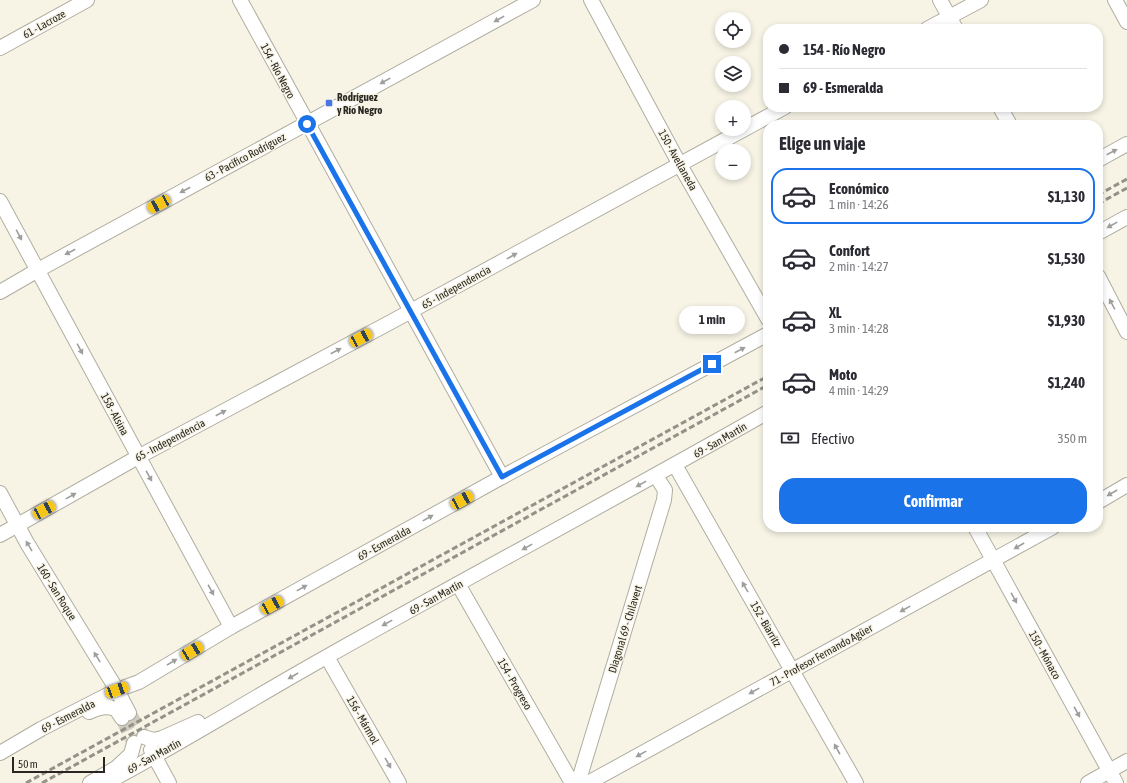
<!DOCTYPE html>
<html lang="es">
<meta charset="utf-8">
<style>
body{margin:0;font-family:"Asap Condensed",sans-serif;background:#f7f7f7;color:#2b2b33;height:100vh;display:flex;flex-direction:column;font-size:15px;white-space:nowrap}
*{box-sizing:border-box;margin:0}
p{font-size:13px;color:#7c7c81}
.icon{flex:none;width:22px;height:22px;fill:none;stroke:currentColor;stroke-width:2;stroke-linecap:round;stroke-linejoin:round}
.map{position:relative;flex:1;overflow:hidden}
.drawer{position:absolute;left:763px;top:120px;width:340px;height:412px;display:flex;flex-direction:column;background:#fff;border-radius:16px;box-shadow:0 2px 6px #0003}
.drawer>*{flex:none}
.guide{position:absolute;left:763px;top:24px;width:340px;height:88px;border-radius:16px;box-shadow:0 2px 6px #0003;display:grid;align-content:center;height:88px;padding:0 16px;background:#fff}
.controls{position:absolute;left:715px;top:12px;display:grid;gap:8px}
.controls a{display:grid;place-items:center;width:36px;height:36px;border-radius:50%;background:#fff;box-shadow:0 2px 6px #0003;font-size:20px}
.scale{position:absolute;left:12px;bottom:10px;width:93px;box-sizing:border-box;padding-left:4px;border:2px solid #282722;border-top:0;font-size:11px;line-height:14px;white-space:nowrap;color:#282722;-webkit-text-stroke:3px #f7f4e6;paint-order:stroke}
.end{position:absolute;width:18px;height:18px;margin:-9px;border:5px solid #1a73e8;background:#fff;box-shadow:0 0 0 2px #fff}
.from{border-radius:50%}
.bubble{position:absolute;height:28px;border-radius:14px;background:#fff;box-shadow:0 2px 6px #0003;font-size:13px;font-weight:700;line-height:28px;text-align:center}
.car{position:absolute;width:12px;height:24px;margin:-12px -6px;border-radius:5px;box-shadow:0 0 3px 1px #0007;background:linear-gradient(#f5c518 24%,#345 0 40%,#f5c518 0 76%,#345 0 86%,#f5c518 0)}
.guide b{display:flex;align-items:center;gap:14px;height:38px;font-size:15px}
.guide b+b{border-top:1px solid #e1e1e2}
.guide i{width:10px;height:10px;background:#2b2b33}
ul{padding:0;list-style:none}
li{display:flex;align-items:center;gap:12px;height:56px;margin:0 8px 6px;padding:0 8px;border:2px solid transparent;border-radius:16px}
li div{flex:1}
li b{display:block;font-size:15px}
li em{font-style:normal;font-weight:700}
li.active{border-color:#1a73e8}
li>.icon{width:36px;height:36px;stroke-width:1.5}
h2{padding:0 16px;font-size:18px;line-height:48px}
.pay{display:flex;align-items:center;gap:10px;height:44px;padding:0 16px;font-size:15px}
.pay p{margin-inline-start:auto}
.action{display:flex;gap:8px;margin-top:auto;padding:8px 16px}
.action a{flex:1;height:46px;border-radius:16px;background:#1a73e8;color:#fff;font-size:16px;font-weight:700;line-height:46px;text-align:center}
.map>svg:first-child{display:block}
</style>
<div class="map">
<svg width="1127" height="783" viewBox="0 0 1127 783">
<rect width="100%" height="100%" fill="#f7f4e6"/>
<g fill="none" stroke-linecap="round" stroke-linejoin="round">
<!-- minor-tunnel -->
<g stroke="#cecbbf" stroke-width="14" stroke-dasharray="14 7" stroke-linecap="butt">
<path d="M129,713L144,737"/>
<path d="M122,718L134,743"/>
</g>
<!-- minor casing -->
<g stroke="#b0ada0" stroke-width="16">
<g id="minor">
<path d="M240,0L502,477"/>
<path d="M591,0L680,165L768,319"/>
<path d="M940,0L956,29"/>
<path d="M1115,0L1127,22"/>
<path d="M927,29L981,0"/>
<path d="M0,48L87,0"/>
<path d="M1000,107L1010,125"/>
<path d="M1098,160L1127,144"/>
<path d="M0,201L231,627"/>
<path d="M1098,233L1127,217"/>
<path d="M1098,276L1127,332"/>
<path d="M0,292L38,270L533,0"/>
<path d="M675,465L856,783"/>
<path d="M0,493L27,543L117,690L129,713"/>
<path d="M1098,502L1127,485"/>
<path d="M975,527L1116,783"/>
<path d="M0,535L138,457L389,323L785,107"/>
<path d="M458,584L572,783"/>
<path d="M327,657L399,783"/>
<path d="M89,712C99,707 106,706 116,709L122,718"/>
<path d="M144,737L153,740L162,738L198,722"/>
<path d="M151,750L169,783"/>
<path d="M0,753L41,729L117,690L139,682L231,627L502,477L768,334"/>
<path d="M90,783L116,768L131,754L134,743"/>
<path d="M106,783C181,743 253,698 328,656C474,574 622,495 768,412"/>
<path d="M578,783L664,500L665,490L656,476"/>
<path d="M588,783L1053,527"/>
<path d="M1088,783L1127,761"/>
</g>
</g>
<!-- minor -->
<use href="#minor" stroke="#fff" stroke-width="14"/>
<!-- rail -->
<g stroke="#949288" stroke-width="3" stroke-dasharray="6 3" stroke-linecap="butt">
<path d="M1098,195L1127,179"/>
<path d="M1098,204L1127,188"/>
<path d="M26,783L768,376"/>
<path d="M42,783L768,385"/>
</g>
</g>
<!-- one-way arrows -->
<defs><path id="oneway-solid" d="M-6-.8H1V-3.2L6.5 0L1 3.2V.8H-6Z"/></defs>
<g fill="#9e9e9c">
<use href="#oneway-solid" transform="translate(499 19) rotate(151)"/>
<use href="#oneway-solid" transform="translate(385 81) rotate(151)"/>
<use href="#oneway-solid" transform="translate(1112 152) rotate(-28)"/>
<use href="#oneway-solid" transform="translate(185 190) rotate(152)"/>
<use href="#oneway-solid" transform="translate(1112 225) rotate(151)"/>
<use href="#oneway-solid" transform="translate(19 235) rotate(62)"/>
<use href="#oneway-solid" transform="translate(70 252) rotate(152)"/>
<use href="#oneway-solid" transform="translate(512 256) rotate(-29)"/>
<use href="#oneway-solid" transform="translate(1112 304) rotate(-118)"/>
<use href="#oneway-solid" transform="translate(80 349) rotate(62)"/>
<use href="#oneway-solid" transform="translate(740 350) rotate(-28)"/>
<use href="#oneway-solid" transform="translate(336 351) rotate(-28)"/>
<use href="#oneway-solid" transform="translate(221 413) rotate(-28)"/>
<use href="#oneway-solid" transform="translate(149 476) rotate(61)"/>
<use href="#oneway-solid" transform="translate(641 484) rotate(151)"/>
<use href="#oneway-solid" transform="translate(1112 493) rotate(150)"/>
<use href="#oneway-solid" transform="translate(71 496) rotate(-29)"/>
<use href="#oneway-solid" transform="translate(428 518) rotate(-29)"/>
<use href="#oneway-solid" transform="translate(29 546) rotate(-121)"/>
<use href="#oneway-solid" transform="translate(1019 546) rotate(150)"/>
<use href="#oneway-solid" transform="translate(527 547) rotate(151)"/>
<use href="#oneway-solid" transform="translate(745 587) rotate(-120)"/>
<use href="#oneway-solid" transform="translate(302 588) rotate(-29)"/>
<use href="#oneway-solid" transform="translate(211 590) rotate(61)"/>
<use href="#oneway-solid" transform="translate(1014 598) rotate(61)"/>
<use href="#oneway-solid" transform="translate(905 609) rotate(151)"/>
<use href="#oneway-solid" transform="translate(387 623) rotate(151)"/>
<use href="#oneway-solid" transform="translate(97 657) rotate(-122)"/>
<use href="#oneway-solid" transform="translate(172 662) rotate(-31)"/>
<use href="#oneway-solid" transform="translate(293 676) rotate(150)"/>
<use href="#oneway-solid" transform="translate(754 691) rotate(151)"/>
<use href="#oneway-solid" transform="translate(1077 712) rotate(61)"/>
<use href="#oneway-solid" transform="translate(837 749) rotate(-119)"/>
<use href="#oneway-solid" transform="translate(641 754) rotate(151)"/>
<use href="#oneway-solid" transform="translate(388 763) rotate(60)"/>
</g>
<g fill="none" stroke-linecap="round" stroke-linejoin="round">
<!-- route -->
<path stroke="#1a73e8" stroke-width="5" d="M307,124L502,477L712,364"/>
</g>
<!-- markers -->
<rect fill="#4975e7" stroke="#f7f4e6" stroke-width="1.5" x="325" y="99" width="8" height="8" rx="2"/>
<g text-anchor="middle" stroke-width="3" stroke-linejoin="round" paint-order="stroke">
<!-- street labels -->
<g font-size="11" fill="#282722" stroke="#f7f4e6">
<text transform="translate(44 24) rotate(-29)" y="4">61 - Lacroze</text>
<text transform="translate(278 71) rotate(62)" y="4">154 - Río Negro</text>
<text transform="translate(245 157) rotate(-28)" y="4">63 - Pacífico Rodríguez</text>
<text transform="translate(678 160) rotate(61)" y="4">150 - Avellaneda</text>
<text transform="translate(456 287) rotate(-29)" y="4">65 - Independencia</text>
<text transform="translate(115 414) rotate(62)" y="4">158 - Alsina</text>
<text transform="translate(170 440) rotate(-28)" y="4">65 - Independencia</text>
<text transform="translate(720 440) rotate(-30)" y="4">69 - San Martín</text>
<text transform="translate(384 543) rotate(-29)" y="4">69 - Esmeralda</text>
<text transform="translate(57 592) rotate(58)" y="4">160 - San Roque</text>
<text transform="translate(436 597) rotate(-29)" y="4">69 - San Martín</text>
<text transform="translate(766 624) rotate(60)" y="4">152 - Biarritz</text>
<text transform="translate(625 629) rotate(-73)" y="4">Diagonal 69 - Chilavert</text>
<text transform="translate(821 655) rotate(-29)" y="4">71 - Profesor Fernando Agüer</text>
<text transform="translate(1045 655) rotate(61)" y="4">150 - Mónaco</text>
<text transform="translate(515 684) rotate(60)" y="4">154 - Progreso</text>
<text transform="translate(68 716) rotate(-27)" y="4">69 - Esmeralda</text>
<text transform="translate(363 720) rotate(60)" y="4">156 - Mármol</text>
<text transform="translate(154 756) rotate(-29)" y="4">69 - San Martín</text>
</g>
<!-- poi labels -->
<g font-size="11" font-weight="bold" fill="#282722" stroke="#f7f4e6" text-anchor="start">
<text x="337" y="101">Rodríguez<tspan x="337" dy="13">y Río Negro</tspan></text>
</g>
</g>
</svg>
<div class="controls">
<a><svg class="icon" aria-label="locate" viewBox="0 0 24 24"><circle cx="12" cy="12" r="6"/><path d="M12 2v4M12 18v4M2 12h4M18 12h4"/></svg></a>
<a><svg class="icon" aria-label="layers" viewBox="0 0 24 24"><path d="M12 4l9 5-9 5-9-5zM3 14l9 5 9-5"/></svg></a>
<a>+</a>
<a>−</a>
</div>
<div class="scale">50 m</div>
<i class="end from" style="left:307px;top:124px"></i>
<i class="end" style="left:712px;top:364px"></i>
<div class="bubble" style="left:679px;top:306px;width:66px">1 min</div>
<i class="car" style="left:159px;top:204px;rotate:242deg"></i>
<i class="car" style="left:361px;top:338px;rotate:62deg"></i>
<i class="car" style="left:462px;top:500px;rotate:61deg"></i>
<i class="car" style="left:44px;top:510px;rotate:61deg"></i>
<i class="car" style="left:272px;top:605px;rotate:61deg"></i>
<i class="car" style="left:192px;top:651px;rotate:59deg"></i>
<i class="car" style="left:117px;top:690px;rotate:70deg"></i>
<div class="guide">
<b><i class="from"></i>154 - Río Negro</b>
<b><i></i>69 - Esmeralda</b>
</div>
<section class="drawer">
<h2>Elige un viaje</h2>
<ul>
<li class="active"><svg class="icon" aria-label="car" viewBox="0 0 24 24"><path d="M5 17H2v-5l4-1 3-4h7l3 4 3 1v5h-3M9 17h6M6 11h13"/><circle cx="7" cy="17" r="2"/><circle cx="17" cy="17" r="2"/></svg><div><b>Económico</b><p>1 min · 14:26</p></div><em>$1,130</em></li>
<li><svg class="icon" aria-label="car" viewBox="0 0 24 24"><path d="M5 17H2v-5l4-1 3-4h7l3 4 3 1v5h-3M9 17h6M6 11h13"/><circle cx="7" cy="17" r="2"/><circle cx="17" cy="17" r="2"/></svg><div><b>Confort</b><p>2 min · 14:27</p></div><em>$1,530</em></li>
<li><svg class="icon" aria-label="car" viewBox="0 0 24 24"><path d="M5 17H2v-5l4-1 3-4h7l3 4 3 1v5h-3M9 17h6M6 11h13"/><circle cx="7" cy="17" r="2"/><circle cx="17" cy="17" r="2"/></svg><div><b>XL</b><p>3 min · 14:28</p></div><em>$1,930</em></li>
<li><svg class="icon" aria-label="car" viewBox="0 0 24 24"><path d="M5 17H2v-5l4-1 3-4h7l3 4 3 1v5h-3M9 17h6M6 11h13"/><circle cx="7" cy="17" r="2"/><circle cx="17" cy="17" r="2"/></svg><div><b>Moto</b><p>4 min · 14:29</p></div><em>$1,240</em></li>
</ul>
<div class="pay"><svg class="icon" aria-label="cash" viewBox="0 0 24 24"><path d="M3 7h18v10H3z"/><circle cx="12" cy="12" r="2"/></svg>Efectivo<p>350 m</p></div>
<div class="action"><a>Confirmar</a></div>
</section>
</div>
